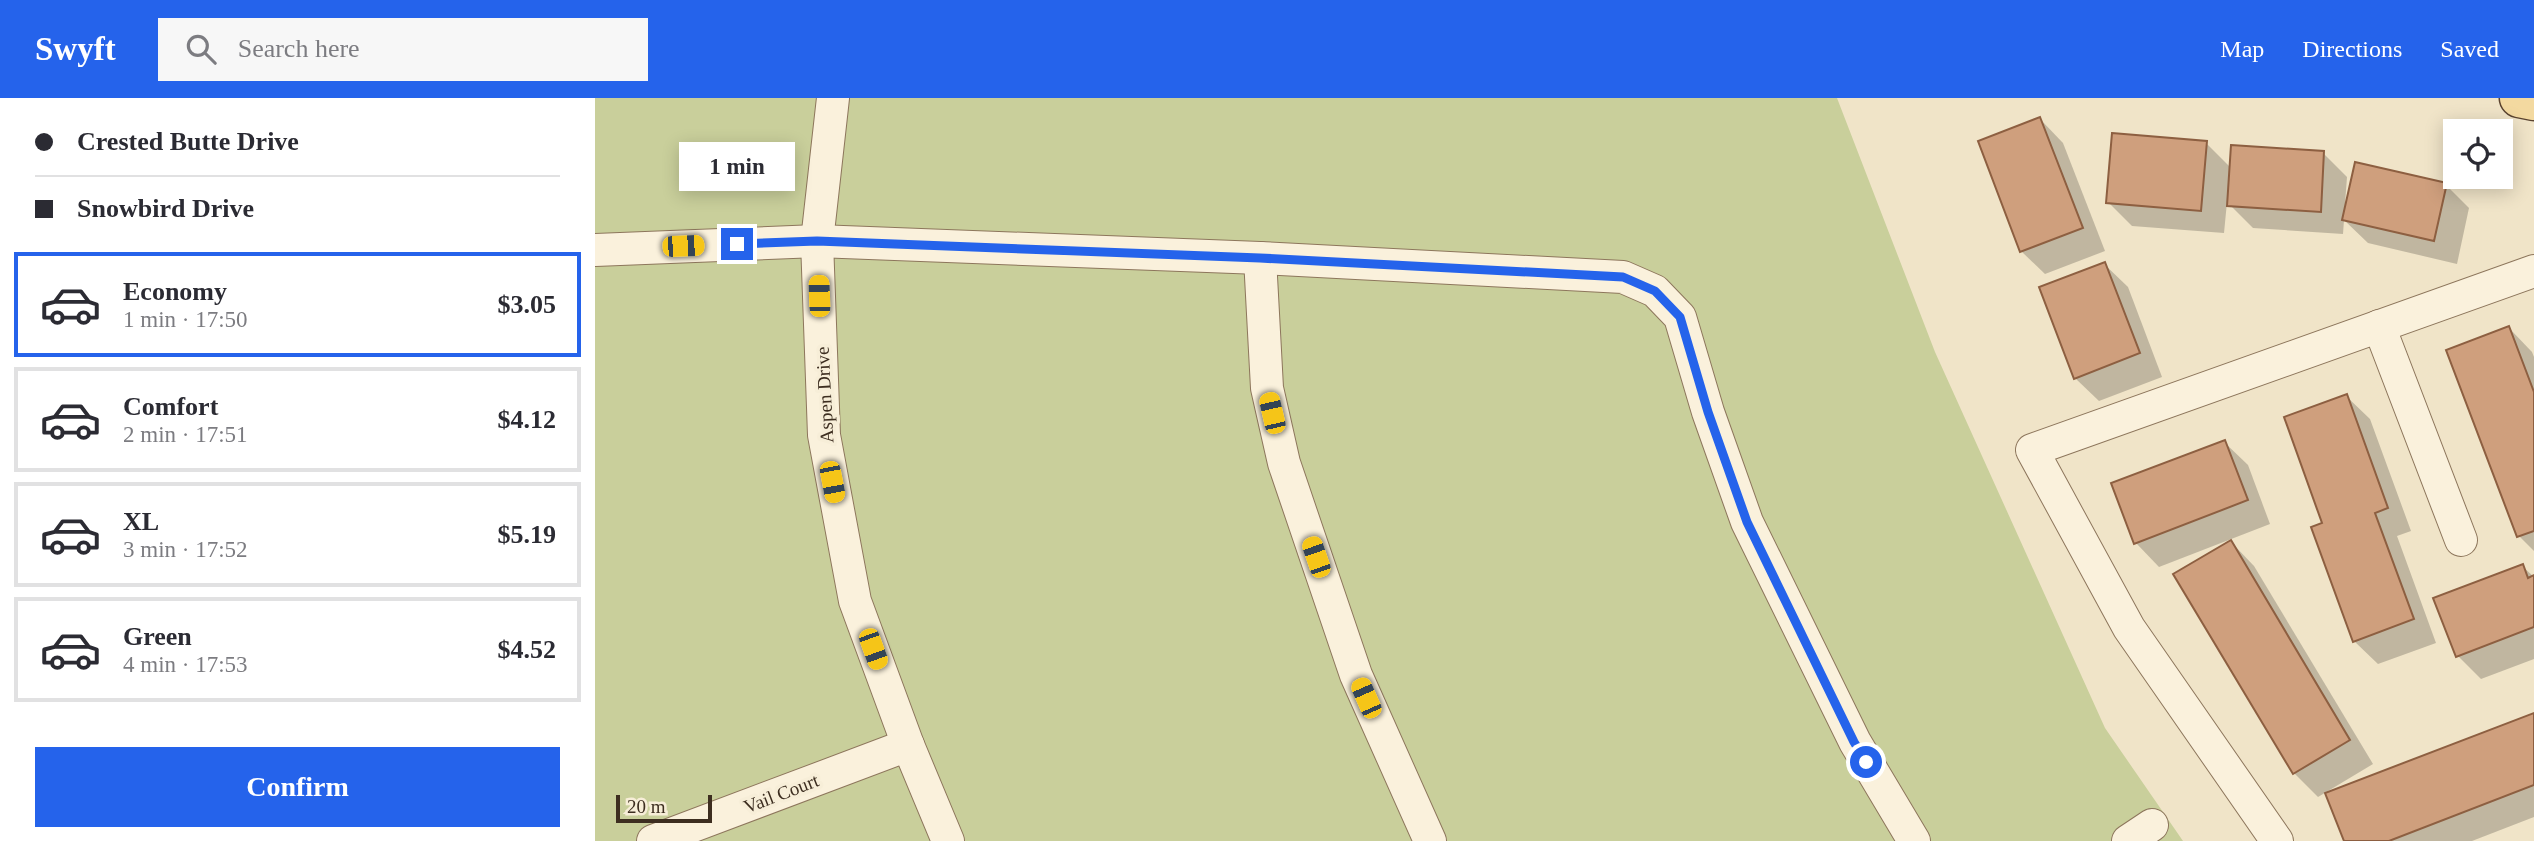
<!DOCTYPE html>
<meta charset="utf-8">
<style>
body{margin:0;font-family:"Times New Roman",serif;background:#f7f7f7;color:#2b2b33;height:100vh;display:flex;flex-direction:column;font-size:26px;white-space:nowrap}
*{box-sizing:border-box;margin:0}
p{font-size:23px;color:#7c7c81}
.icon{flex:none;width:38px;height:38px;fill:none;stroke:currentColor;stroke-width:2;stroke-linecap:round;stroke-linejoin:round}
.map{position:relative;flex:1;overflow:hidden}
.side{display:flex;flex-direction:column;background:#fff;width:595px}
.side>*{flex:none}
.guide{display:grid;align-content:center;height:154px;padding:0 35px;background:#fff}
.fabs{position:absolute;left:1848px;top:21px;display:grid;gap:14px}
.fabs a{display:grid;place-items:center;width:70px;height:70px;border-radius:0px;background:#fff;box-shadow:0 4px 18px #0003;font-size:35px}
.scale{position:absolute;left:21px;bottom:18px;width:96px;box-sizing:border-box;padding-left:7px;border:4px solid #3d2e20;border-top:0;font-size:19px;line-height:24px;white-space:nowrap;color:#3d2e20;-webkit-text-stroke:5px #f7eed8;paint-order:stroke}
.end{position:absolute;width:32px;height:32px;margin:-16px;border:9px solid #2563eb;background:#fff;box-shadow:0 0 0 4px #fff}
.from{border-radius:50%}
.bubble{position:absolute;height:49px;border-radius:0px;background:#fff;box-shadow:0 4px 18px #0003;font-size:23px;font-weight:700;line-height:49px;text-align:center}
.car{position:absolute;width:21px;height:42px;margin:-21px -10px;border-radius:9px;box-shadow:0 0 5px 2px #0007;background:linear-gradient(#f5c518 24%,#345 0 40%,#f5c518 0 76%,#345 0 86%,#f5c518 0)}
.guide b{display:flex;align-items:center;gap:24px;height:66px;font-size:26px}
.guide b+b{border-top:2px solid #e1e1e2}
.guide i{width:18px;height:18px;background:#2b2b33}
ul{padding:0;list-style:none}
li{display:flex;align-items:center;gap:21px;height:105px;margin:0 14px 10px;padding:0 21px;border:4px solid #e1e1e2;border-radius:0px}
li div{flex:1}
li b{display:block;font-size:26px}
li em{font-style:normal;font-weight:700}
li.on{border-color:#2563eb}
li>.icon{width:63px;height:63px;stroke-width:1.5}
.primary-button{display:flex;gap:14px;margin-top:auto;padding:14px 35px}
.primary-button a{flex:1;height:80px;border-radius:0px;background:#2563eb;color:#fff;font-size:28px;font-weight:700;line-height:80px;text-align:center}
header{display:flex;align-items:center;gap:42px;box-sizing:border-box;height:98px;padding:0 35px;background:#2563eb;color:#fff}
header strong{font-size:33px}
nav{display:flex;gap:38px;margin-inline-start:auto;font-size:24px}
.search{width:490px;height:63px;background:#f7f7f7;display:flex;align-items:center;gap:18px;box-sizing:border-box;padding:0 24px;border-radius:0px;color:#7c7c81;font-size:26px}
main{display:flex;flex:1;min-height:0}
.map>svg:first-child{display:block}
</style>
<header>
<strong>Swyft</strong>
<div class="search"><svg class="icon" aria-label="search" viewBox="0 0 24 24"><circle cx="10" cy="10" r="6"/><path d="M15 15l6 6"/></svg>Search here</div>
<nav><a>Map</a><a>Directions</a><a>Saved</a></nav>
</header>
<main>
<section class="side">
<div class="guide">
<b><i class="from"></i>Crested Butte Drive</b>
<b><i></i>Snowbird Drive</b>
</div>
<ul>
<li class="on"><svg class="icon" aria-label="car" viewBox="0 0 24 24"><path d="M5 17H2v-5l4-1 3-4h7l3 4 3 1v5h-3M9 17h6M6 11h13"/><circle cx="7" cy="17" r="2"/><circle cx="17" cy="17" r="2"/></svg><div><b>Economy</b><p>1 min · 17:50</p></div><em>$3.05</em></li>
<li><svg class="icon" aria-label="car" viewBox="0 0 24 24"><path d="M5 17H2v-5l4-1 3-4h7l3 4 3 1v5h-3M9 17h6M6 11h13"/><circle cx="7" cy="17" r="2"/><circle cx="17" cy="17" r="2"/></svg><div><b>Comfort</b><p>2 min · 17:51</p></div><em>$4.12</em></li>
<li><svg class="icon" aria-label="car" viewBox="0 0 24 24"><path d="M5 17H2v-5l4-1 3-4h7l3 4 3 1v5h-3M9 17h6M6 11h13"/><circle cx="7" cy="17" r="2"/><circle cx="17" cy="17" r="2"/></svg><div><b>XL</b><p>3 min · 17:52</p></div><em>$5.19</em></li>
<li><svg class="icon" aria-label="car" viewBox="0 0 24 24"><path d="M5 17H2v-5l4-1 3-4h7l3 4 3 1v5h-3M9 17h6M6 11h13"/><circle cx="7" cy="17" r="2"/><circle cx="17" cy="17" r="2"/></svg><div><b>Green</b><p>4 min · 17:53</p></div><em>$4.52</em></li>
</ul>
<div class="primary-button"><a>Confirm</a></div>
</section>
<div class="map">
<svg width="1939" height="743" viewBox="0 0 1939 743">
<rect width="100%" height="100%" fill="#f0e4c8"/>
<!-- green -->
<path fill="#c9cf9b" d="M0,0H1242L1340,254L1510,630L1588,743H0Z"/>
<!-- shadow -->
<g fill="#0003">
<path d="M1445,21L1468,45L1510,153L1450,176L1426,153Z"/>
<path d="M1611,45L1636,70L1728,55L1752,79L1750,106L1851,87L1874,110L1862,166L1773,145L1749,122L1748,136L1658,130L1632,104L1629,135L1537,128L1513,104Z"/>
<path d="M1509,166L1533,189L1567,279L1504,303L1480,280Z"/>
<path d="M1914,230L1937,254L1939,259V453L1924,438Z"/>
<path d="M1751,298L1775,321L1816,433L1802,438L1841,545L1783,566L1759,543L1730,427Z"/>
<path d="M1629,344L1653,367L1675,426L1564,469L1541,445Z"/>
<path d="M1636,444L1659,468L1778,666L1723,699L1699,675L1581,477Z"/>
<path d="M1927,468L1939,479V561L1886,581L1863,558Z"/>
<path d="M1939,617V719L1877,743H1751Z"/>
</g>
<!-- building -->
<g fill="#cf9f7d" stroke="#8d5f41" stroke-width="2">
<path d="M1445,19L1488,130L1425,154L1383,43Z"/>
<path d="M1517,35L1612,43L1606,113L1511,105Z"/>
<path d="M1636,47L1729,53L1726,114L1632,108Z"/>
<path d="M1760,64L1852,85L1839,143L1747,122Z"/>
<path d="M1510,164L1545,255L1479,281L1444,189Z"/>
<path d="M1914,228L1939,294V433L1922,439L1851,252Z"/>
<path d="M1752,296L1793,410L1780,415L1819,521L1758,544L1716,429L1727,425L1689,319Z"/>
<path d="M1630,342L1653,402L1539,446L1516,385Z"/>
<path d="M1636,442L1755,642L1698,676L1578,476Z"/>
<path d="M1928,466L1933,480L1939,477V529L1861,559L1838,500Z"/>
<path d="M1939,615V687L1794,743H1749L1730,695Z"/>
</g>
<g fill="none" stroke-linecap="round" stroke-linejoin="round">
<!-- minor casing -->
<g stroke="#8d765c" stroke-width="34">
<g id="minor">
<path d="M238,0L222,143L229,337L260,503L313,647L353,743"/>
<path d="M0,152L222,143L665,160L1028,179L1060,193L1085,219L1113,314L1152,424L1260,644L1319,743"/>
<path d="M665,160L672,290L689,365L761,577L835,743"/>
<path d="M1784,228L1866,442"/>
<path d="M58,743L313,647"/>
<path d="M1533,743L1557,727"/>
<path d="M1682,743L1534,530L1437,352L1939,173"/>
</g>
</g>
<!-- major casing -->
<g stroke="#5b4430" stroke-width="41">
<path id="major" d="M1924,0L1939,3"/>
</g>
<!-- minor -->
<use href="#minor" stroke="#faf1dc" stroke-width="32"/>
<!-- major -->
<use href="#major" stroke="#f3d9a0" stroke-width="38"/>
</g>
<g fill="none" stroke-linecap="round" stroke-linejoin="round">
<!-- route -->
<path stroke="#2563eb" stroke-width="9" d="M142,146L222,143L665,160L1028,179L1060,193L1085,219L1113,314L1152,424L1259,644L1271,664"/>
</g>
<g text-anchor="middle" stroke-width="7" stroke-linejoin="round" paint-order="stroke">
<!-- street labels -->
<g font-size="19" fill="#3d2e20" stroke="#f7eed8">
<text transform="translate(229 297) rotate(-93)" y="7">Aspen Drive</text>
<text transform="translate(186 695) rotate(-21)" y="7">Vail Court</text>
</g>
</g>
</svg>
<div class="fabs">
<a><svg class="icon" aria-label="locate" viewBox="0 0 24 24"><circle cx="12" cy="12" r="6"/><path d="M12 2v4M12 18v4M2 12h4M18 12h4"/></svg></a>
</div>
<div class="scale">20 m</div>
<i class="end from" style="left:1271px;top:664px"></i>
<i class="end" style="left:142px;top:146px"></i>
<div class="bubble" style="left:84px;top:44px;width:116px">1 min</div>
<i class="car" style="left:88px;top:148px;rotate:88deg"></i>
<i class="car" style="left:224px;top:198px;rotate:358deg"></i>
<i class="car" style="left:677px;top:315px;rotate:347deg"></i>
<i class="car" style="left:237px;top:384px;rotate:169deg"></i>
<i class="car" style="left:721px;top:459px;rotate:341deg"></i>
<i class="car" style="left:278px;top:551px;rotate:160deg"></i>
<i class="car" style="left:771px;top:600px;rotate:336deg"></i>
</div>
</main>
